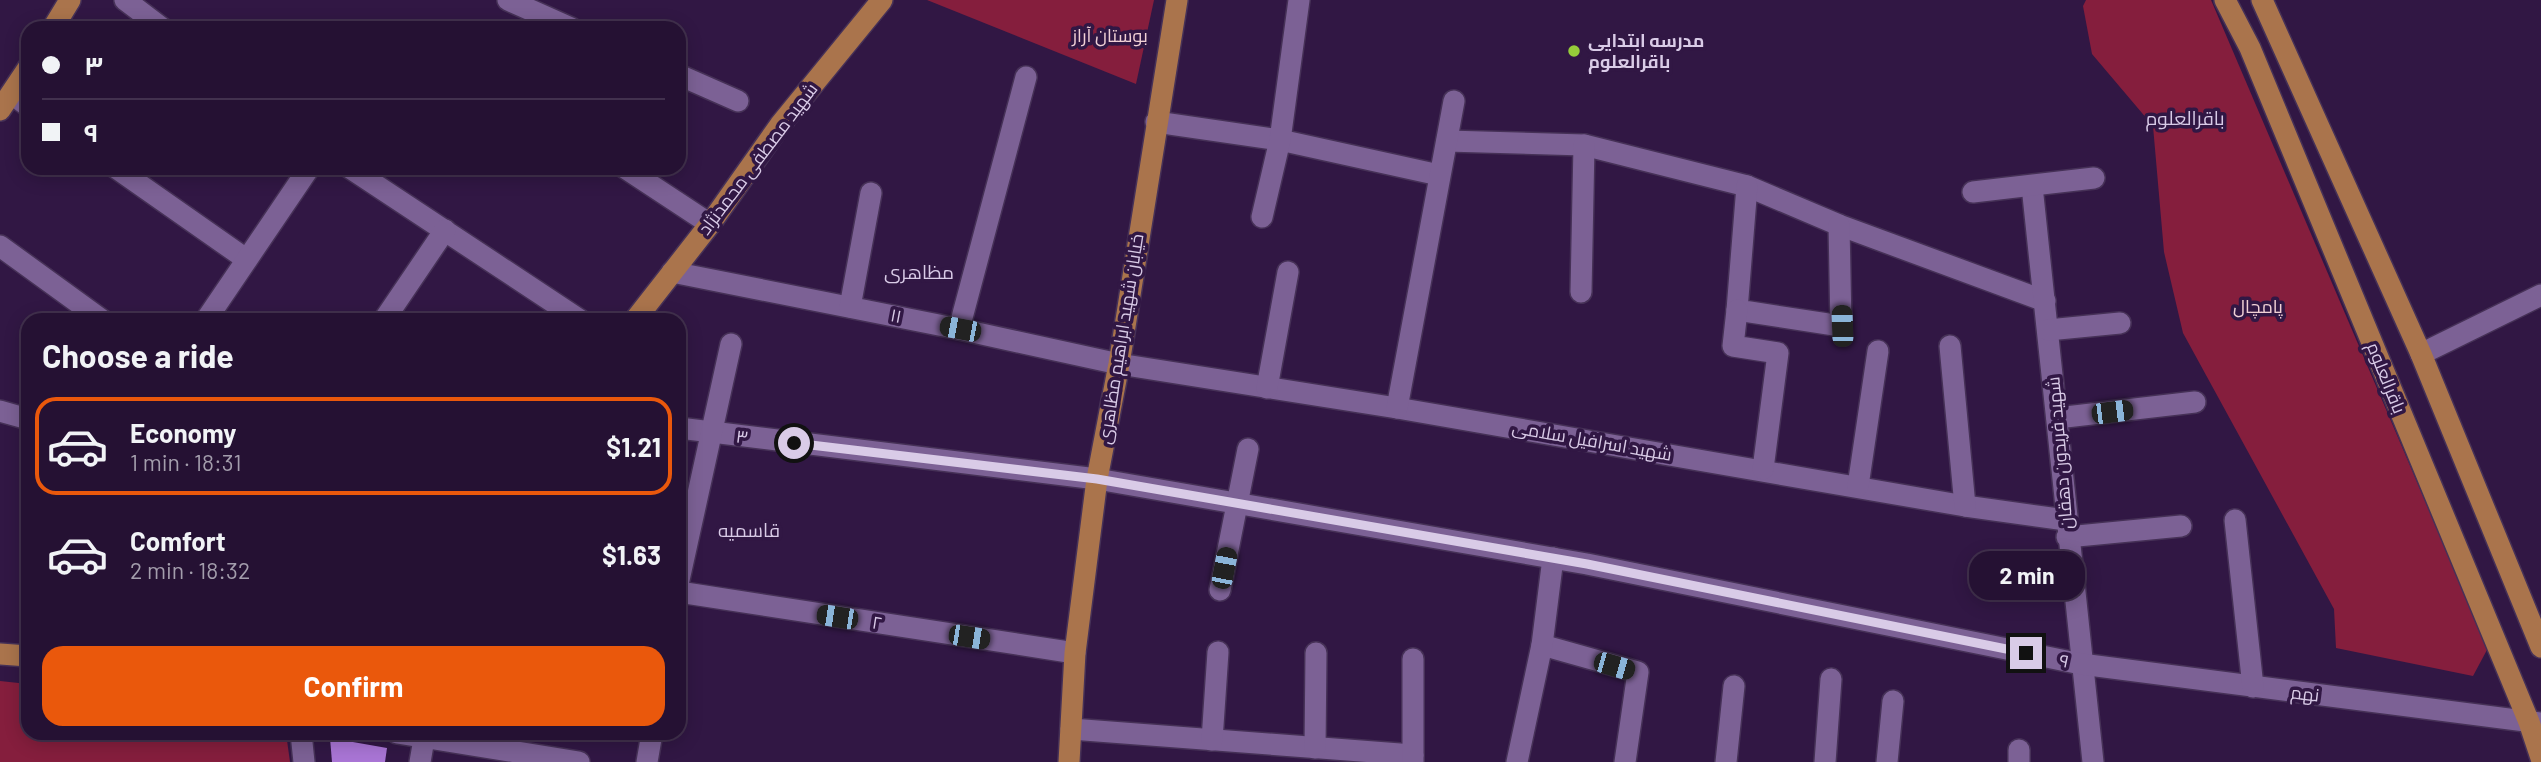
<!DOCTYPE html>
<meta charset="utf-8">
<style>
body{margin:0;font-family:Barlow,Cairo,sans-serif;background:#2d1a3b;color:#f1f3f6;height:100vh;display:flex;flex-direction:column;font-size:26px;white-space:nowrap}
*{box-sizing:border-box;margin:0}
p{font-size:23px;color:#a39dac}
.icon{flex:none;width:38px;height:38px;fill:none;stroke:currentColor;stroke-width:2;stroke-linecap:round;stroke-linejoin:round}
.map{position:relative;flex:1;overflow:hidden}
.drawer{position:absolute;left:21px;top:313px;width:665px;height:427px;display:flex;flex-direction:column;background:#251133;border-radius:21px;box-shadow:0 4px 18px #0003,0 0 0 2px #42314e}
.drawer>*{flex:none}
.top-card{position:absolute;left:21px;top:21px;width:665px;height:154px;border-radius:21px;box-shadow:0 4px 18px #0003,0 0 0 2px #42314e;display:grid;align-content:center;height:154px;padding:0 21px;background:#251133}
.end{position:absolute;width:32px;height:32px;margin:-16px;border:9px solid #d9cbe7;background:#111;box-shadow:0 0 0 4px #111}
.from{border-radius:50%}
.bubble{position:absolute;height:49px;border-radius:21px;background:#251133;box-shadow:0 4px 18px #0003,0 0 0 2px #42314e;font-size:23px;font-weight:700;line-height:49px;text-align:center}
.car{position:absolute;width:21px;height:42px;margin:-21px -10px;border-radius:9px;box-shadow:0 0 5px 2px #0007;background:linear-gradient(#222 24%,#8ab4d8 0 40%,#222 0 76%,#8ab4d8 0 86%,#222 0)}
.top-card b{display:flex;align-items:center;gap:24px;height:66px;font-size:26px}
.top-card b+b{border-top:2px solid #42314e}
.top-card i{width:18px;height:18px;background:#f1f3f6}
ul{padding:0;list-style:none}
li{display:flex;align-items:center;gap:21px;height:98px;margin:0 14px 10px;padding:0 7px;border:4px solid transparent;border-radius:21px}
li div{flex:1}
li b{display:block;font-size:26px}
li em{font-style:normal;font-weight:700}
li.active{border-color:#ea580c}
li>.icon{width:63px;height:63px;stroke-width:1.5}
h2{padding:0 21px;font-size:32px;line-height:84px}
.primary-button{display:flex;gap:14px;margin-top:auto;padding:14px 21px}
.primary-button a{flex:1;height:80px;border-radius:21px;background:#ea580c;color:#fff;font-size:28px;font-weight:700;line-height:80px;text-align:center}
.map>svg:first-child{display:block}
</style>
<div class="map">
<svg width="2541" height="762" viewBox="0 0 2541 762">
<rect width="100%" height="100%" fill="#311744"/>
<!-- green -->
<g fill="#851e3d">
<path d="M927,0H1154L1136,84Z"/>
<path d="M2086,0H2211L2488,648L2473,676L2336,648L2334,609L2183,333L2164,252L2153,126L2092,54L2083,6Z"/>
<path d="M0,681L28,684V733H286L290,762H0Z"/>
</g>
<!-- building -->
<path fill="#a975d5" d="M330,738L387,748L385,762H332Z"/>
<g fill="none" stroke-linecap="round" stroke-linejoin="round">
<!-- minor casing -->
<g stroke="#463157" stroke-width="24">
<g id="minor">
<path d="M125,0L162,28"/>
<path d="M508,0L571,28"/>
<path d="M679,75L738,101"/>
<path d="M12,94L28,106"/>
<path d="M1156,122L1280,140L1439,175"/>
<path d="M1447,141L1584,145L1747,186L1839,225L2045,301"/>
<path d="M116,168L246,259"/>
<path d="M350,168L580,320"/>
<path d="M625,168L710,224"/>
<path d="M1747,186L1737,310L1841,326L1839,225"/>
<path d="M2032,186L2093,762"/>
<path d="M1973,192L2094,178"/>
<path d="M1262,217L1280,140L1299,0"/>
<path d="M0,246L102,320"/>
<path d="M672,272L959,329L1119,364L1397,408L1965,506L2066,520"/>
<path d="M1581,292L1584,145"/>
<path d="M850,307L871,193"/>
<path d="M1737,310L1733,346L1778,353L1763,469"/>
<path d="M206,320L309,168"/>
<path d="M384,320L445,230"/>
<path d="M959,329L1026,77"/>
<path d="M2048,330L2120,323"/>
<path d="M1950,346L1965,506"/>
<path d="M2421,354L2541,295"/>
<path d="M1267,388L1288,272"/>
<path d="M1397,408L1454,101"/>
<path d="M0,411L28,419"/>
<path d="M2057,418L2195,402"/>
<path d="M679,428L1097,479L1587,564L2081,664L2541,723"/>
<path d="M1858,486L1878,351"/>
<path d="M2235,520L2253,687"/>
<path d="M2067,537L2181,526"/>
<path d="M679,580L731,344"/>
<path d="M1220,590L1248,449"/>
<path d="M679,592L1075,653"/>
<path d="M1542,645L1638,672L1625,762"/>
<path d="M1071,729L1413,755"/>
<path d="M301,733L304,762"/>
<path d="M397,733L579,762"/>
<path d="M1212,740L1218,652"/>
<path d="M1315,748L1316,653"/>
<path d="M2019,750V762"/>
<path d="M420,762L424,739"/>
<path d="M647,762L652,733"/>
<path d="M1413,762V659"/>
<path d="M1517,762L1542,645L1553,558"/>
<path d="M1726,762L1734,686"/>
<path d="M1825,762L1831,679"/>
<path d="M1887,762L1893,701"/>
</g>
</g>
<!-- major casing -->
<g stroke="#463157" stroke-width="24">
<g id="major">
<path d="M2225,0L2250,48L2529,722L2541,758"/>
<path d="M2262,0L2421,354L2541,647"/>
<path d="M53,28L70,0"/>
<path d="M0,110L28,68"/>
<path d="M635,320L710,224L780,125L882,0"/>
<path d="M0,654L28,656"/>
<path d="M1069,762L1075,653L1097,479L1119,364L1177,0"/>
</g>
</g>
<!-- minor -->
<use href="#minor" stroke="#7c6195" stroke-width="21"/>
<!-- major -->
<use href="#major" stroke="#aa744c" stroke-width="21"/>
</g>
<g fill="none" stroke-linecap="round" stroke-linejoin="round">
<!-- route -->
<path stroke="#d9cbe7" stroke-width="9" d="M794,443L1097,479L1587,564L2026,653"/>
</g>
<!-- markers -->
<circle fill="#96cc3a" stroke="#311744" stroke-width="2.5" cx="1574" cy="51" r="7"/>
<g text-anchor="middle" stroke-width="7" stroke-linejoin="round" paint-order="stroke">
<!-- park labels -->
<g font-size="18" fill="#f1d1d6" stroke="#311744">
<text x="1110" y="42">بوستان آراز</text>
<text x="2258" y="313">پامچال</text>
</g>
<!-- poi labels -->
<g font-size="18" font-weight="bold" fill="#d9cbe7" stroke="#311744" text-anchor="start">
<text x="1588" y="47">مدرسه ابتدایی<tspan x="1588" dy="21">باقرالعلوم</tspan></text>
</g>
<!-- street labels -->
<g font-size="18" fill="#d9cbe7" stroke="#311744">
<text transform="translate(758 159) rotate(-53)" y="6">شهید مصطفی محمدنژاد</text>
<text transform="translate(896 316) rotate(11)" y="6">۱۱</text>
<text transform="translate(1121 339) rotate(-81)" y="6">خیابان شهید ابراهیم مظاهری</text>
<text transform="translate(2386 378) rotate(68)" y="6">باقرالعلوم</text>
<text transform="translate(742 437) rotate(7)" y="6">۳</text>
<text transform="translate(1592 441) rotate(10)" y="6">شهید اسرافیل سلامی</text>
<text transform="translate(2060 453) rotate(-95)" y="6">شهید فریدون دهقان</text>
<text transform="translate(877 623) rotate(9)" y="6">۲</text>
<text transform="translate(2064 661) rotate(12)" y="6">۹</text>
<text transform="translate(2305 694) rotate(7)" y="6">نهم</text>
</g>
<!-- neighbourhood labels -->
<g font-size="19" fill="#d9cbe7" stroke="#311744">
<text x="2185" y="125">باقرالعلوم</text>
<text x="919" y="279">مظاهری</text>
<text x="749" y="537">قاسمیه</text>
</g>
</g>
</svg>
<i class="end from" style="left:794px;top:443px"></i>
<i class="end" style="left:2026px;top:653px"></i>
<div class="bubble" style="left:1969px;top:551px;width:116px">2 min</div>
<i class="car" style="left:1842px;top:326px;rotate:358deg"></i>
<i class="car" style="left:960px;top:329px;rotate:281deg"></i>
<i class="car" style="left:2112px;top:412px;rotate:83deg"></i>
<i class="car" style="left:1224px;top:568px;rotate:11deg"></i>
<i class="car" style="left:837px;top:617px;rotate:279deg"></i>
<i class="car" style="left:969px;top:637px;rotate:99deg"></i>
<i class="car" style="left:1614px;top:666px;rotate:106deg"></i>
<div class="top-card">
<b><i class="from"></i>۳</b>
<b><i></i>۹</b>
</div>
<section class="drawer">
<h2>Choose a ride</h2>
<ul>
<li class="active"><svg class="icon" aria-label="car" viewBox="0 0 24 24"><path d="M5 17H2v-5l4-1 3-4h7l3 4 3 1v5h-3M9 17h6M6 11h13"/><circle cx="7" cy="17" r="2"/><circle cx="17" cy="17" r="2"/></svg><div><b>Economy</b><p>1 min · 18:31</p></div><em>$1.21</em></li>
<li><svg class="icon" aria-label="car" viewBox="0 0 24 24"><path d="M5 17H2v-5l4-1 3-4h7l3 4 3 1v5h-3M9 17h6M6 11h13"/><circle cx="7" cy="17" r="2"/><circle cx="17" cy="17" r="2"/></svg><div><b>Comfort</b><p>2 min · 18:32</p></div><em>$1.63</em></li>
</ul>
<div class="primary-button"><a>Confirm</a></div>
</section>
</div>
